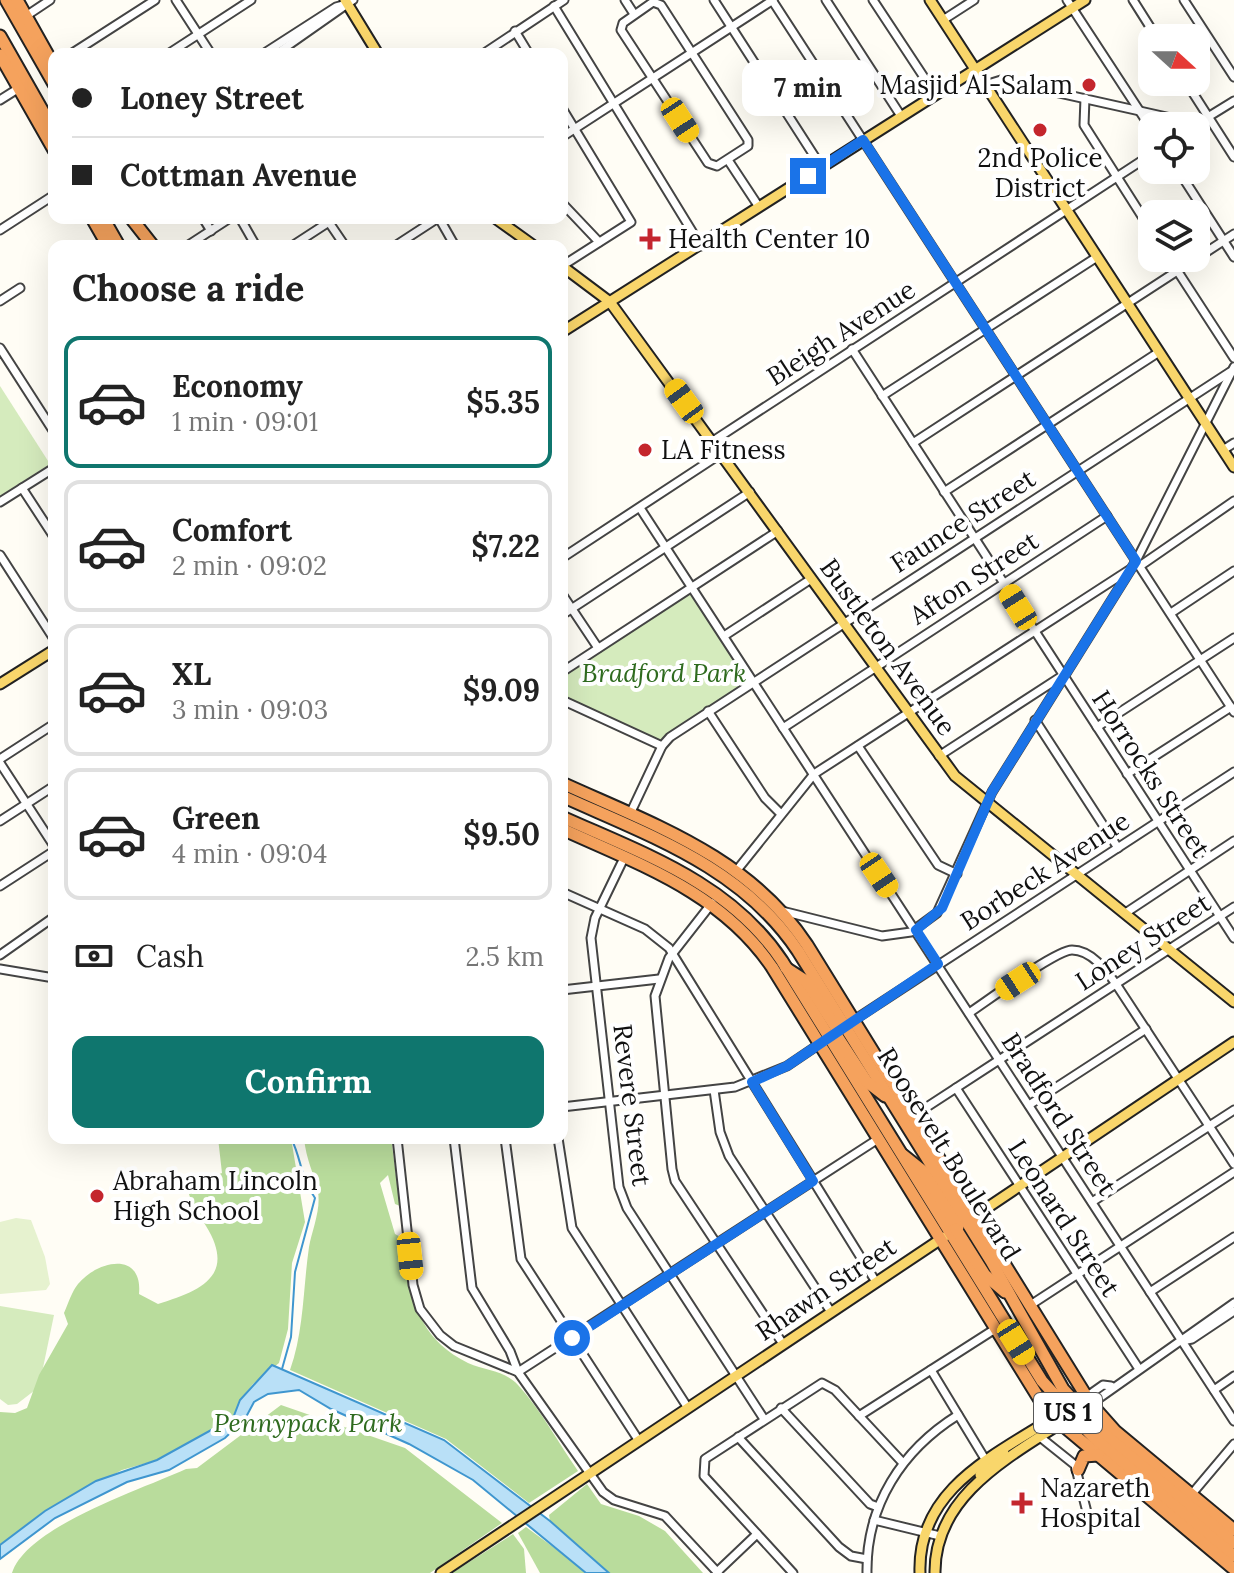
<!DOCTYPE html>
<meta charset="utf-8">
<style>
body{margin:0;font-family:Lora,serif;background:#f2f2f2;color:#222;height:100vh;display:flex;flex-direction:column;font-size:30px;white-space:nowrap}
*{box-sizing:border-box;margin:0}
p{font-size:26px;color:#767676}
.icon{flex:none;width:44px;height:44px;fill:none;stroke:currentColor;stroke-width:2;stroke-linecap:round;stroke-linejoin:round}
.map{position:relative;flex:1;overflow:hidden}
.details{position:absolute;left:48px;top:240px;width:520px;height:904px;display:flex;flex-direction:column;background:#fff;border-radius:16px;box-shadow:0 8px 32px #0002}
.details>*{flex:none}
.guide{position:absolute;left:48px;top:48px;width:520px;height:176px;border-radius:16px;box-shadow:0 8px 32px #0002;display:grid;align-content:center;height:176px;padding:0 24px;background:#fff}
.needle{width:52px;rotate:111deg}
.fabs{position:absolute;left:1138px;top:24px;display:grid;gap:16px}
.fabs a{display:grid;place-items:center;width:72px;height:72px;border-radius:16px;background:#fff;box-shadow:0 8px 32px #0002;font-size:40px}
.end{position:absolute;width:36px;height:36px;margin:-18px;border:10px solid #1a73e8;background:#fff;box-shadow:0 0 0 4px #fff}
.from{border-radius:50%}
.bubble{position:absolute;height:56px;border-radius:16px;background:#fff;box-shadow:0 8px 32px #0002;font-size:26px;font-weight:700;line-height:56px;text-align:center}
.car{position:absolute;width:24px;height:48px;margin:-24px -12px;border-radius:10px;box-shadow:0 0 6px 2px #0007;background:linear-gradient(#f5c518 24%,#345 0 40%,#f5c518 0 76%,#345 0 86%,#f5c518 0)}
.guide b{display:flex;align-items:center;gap:28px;height:76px;font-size:30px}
.guide b+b{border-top:2px solid #e0e0e0}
.guide i{width:20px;height:20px;background:#222}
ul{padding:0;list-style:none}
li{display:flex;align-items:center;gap:24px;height:132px;margin:0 16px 12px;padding:0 8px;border:4px solid #e0e0e0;border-radius:16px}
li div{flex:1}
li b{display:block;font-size:30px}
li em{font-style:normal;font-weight:700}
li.on{border-color:#0f766e}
li>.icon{width:72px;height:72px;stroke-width:1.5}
h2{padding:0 24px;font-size:36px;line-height:96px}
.pay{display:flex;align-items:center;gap:20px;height:88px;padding:0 24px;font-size:30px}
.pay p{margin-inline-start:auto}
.cta{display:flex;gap:16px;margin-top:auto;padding:16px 24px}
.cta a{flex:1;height:92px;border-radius:16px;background:#0f766e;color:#fff;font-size:32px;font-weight:700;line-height:92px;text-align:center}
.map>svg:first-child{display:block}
</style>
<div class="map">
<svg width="1234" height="1573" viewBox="0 0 1234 1573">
<rect width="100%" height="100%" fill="#fffdf5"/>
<!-- green -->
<g fill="#d5ebbd">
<path d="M0,386L50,464L0,496Z"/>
<path d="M692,588L753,682L662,746L562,700V672Z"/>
<path d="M0,1306L54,1315L39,1387L17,1404L8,1405L0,1399Z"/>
</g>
<!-- forest -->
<g fill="#b9dc9c">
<path d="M218,1138H291L305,1222L292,1263L288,1329L279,1363L253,1384L240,1400L233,1418L157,1460L122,1470L45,1511L0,1545V1412L15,1413L27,1408L39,1375L68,1324L64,1313C68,1304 72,1291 78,1284C98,1260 143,1251 139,1294L158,1304C200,1291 237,1276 206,1226C198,1212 190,1203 187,1186L222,1173Z"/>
<path d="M304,1138H391L400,1206L395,1204L388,1175L380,1183L395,1234L404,1239C410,1293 414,1336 468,1363C486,1371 504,1370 518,1385C541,1410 559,1444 578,1471L529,1503L446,1439L290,1370C304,1331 303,1288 309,1247C312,1230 321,1210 318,1192C314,1173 306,1160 304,1138Z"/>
<path d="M281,1405L405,1448L502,1523L430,1573H12C27,1526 143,1489 186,1469L197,1468Z"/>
<path d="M587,1484L601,1504L639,1516L665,1531L703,1573H609L550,1521L549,1515Z"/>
<path d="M526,1527L579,1566L586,1573H540L518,1533Z"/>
<path d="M513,1534L524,1549L526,1573H452Z"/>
</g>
<!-- pitch -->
<path fill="#e6f2cf" d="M16,1218L31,1220L45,1257L50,1284L46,1290L0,1294V1222Z"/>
<!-- water -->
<path fill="#b9e0f7" stroke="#3f96cf" stroke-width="2" d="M272,1365L444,1440L550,1521L609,1573H586L473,1480L409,1444L331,1409L299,1390L268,1394L254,1402L245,1419L225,1438L169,1470L127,1482L55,1518L0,1559V1545L45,1511L96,1481L157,1460L233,1418L240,1400Z"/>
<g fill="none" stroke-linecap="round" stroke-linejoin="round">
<!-- stream -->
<path stroke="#3f96cf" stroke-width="2" d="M282,1369L291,1337L295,1272L315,1198C300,1177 302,1160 291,1138"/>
<!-- minor casing -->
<g stroke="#444" stroke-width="11">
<g id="minor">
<path d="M176,0L211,54"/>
<path d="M625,0L634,14"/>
<path d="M714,0L822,168"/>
<path d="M772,0L1234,712"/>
<path d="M826,0L901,116"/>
<path d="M873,0L935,94"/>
<path d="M1067,0L1152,130"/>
<path d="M1133,0L1157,38"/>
<path d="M1184,0L1234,77"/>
<path d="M653,2L661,5L748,140V146L717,166L708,163L621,30L623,23Z"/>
<path d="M554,6L701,246"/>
<path d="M26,16L50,0"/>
<path d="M943,20L974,0"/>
<path d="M515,31L529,54"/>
<path d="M71,54L155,0"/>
<path d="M168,54L251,0"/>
<path d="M263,54L336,7L347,4"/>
<path d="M276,54L353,0"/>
<path d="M483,54L564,0"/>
<path d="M1186,82L1234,157"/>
<path d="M988,84L1001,80L1198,124"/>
<path d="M1085,98L1084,125L1152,232"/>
<path d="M0,100L19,88"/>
<path d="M562,108L631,222L562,266"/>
<path d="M1195,125L1234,101"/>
<path d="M562,137L773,0"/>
<path d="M728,160L759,207"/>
<path d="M1178,170L1234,257"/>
<path d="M562,203L599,242"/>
<path d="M203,218L211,231"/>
<path d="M240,218L256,246"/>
<path d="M326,218L345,246"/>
<path d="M439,218L455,246"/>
<path d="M0,230L54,195"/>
<path d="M187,246L230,218"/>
<path d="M292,246L335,218"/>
<path d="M395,246L438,218"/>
<path d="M1169,258L1234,358"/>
<path d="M0,301L20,288"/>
<path d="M0,348L54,432"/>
<path d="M852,349L1234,938"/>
<path d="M882,396L1097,257"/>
<path d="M713,441L1152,154"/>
<path d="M913,443L1234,234"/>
<path d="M1223,450L1234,443"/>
<path d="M22,488L54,537"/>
<path d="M944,492L1159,352"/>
<path d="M0,502L54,468"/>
<path d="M640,508L1234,1421"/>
<path d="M0,555L54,639"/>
<path d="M562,558L722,453"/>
<path d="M1140,566L1234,501"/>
<path d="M562,594L598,648"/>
<path d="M1171,613L1234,571"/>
<path d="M562,615L750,492"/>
<path d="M724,636L811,579"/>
<path d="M562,672L778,531"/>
<path d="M562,700L662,746"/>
<path d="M708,711L765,798L781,814"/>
<path d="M1035,720L1118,848"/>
<path d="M1097,727L1234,638"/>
<path d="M783,728L1107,516"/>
<path d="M858,746L938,865L957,874"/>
<path d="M939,756L1062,676"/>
<path d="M0,759L54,724"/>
<path d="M0,763L54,846"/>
<path d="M1127,774L1231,707"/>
<path d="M630,814L662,746L670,737L1230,372"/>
<path d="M0,821L54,786"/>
<path d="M624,858L595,918L591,938L619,1187L627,1208L764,1419"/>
<path d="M737,870L814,774L1129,570"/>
<path d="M0,886L54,851"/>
<path d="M562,892L645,929L669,948L876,1282"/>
<path d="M712,903L669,958L655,996L672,1169L675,1181L783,1344"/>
<path d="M782,911L882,936L911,932L937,913L992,792L1136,561L1234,367"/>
<path d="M1127,912L1234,841"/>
<path d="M0,955L54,917"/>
<path d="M0,969L54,978"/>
<path d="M562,990L659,979"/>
<path d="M969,1013C987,1001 1056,950 1072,950C1091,950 1106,970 1116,984L1234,1164"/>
<path d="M851,1022L1234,772"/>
<path d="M956,1088L1139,1369"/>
<path d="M714,1090L720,1132L729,1156L831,1312"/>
<path d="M1029,1105L1146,1029"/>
<path d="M562,1107L735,1087L787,1066L821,1043"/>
<path d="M913,1116L1234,907"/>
<path d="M397,1138L413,1285L420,1309L440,1335L454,1346L518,1372L603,1492L614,1500L665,1516L718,1573"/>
<path d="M454,1138L472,1288L510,1351L518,1372L878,1139"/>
<path d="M505,1138L521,1259L639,1441"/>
<path d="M558,1138L572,1228L688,1408"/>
<path d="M1092,1202L1234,1110"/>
<path d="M1150,1292L1234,1237"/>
<path d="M1029,1306L1234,1172"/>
<path d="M1182,1341L1192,1339L1234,1311"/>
<path d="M931,1370L988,1464"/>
<path d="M1214,1390L1234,1376"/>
<path d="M1086,1397L1103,1385L1111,1386"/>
<path d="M1091,1404L1234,1303"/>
<path d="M781,1408L870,1504L878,1507"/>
<path d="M859,1416L995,1329"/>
<path d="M738,1437L839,1547L851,1556L867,1559"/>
<path d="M1040,1437L1075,1465L1090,1524"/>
<path d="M1191,1495L1234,1444"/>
<path d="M874,1520L940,1536"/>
<path d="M717,1572L757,1534"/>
<path d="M793,1573L704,1476L705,1459L822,1383L835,1390L903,1463"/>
<path d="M867,1573C866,1505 902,1450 958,1415"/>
</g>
</g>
<!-- major casing -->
<g stroke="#222" stroke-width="13">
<g id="major">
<path d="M345,0L378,54"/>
<path d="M930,0L1234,467"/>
<path d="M495,218L534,246"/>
<path d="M562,266L610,302L955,776L1234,1002"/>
<path d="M562,332L1085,0"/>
<path d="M0,684L54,650"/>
<path d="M969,1220L1234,1042"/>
<path d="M980,1475L1004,1453"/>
<path d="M441,1573L944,1237"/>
<path d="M920,1573C917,1487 998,1454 1059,1414"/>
<path d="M935,1573C934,1496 1009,1457 1066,1420"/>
</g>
</g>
<!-- highway casing -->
<g stroke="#222" stroke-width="15">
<g id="highway">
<path d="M6,0L54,84"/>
<path d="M17,0L54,66"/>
<path d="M0,36L54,131"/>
<path d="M0,55L54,150"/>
<path d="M92,218L108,246"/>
<path d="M103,218L119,246"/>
<path d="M131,218L153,246"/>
<path d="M562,783C654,825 749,857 807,945L1091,1404L1115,1431L1234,1530"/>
<path d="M562,796C650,836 742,867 798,951L991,1261L1063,1389L1104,1434L1234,1543"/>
<path d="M562,817C644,854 730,883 782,961L1042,1381L1095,1439L1234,1556"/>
<path d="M562,829C641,865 722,893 772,967L1040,1400L1066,1428L1234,1569"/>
<path d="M786,968L806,981L838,1031"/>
<path d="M835,1033L867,1082L885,1096"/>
<path d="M903,1155L923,1171L958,1227"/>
<path d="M956,1229L985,1275L1005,1292"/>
<path d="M1078,1470L1084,1456L1098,1455"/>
</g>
</g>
<!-- minor -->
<use href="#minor" stroke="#fff" stroke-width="7"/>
<!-- major -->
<use href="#major" stroke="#f9d66b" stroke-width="9"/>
<!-- highway -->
<use href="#highway" stroke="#f5a25d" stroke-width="11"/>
<!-- major-bridge casing -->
<g stroke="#222" stroke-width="13" stroke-linecap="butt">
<g id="major-bridge">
<path d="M1060,1413L1080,1400"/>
<path d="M1066,1420L1086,1407"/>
</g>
</g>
<!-- major-bridge -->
<use href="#major-bridge" stroke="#f9d66b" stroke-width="9"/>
</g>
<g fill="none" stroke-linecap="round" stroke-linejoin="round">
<!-- route -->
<path stroke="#1a73e8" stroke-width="10" d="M572,1338L813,1181L752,1082L787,1066L938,964L916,930L942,908L992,792L1136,561L863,140L808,176"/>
</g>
<!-- markers -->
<g fill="#c4262e" stroke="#fff" stroke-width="3">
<circle cx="1089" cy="85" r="8"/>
<circle cx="1040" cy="130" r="8"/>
<path d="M646 227h8v8h8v8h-8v8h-8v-8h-8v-8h8z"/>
<circle cx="645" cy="450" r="8"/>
<circle cx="97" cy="1196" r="8"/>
<path d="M1018 1491h8v8h8v8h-8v8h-8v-8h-8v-8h8z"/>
</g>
<g text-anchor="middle" stroke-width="8" stroke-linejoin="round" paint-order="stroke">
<!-- shield labels -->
<rect fill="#fff" stroke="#585858" stroke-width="2" x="1034" y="1393" width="68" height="40" rx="6"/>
<g font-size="24" font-weight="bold" fill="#111">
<text x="1068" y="1421">US 1</text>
</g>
<!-- poi labels -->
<g font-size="26" fill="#111" stroke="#fff" text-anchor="start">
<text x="1073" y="94" text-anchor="end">Masjid Al-Salam</text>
<text x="1040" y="167" text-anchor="middle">2nd Police<tspan x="1040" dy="30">District</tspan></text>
<text x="668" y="248">Health Center 10</text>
<text x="661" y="459">LA Fitness</text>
<text x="113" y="1190">Abraham Lincoln<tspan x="113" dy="30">High School</tspan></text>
<text x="1040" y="1497">Nazareth<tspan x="1040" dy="30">Hospital</tspan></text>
</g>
<!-- street labels -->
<g font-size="26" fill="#111" stroke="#fff">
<text transform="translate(841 333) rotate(-33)" y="9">Bleigh Avenue</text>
<text transform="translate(963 521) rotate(-33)" y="9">Faunce Street</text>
<text transform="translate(974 578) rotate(-33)" y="9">Afton Street</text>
<text transform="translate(888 647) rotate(54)" y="9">Bustleton Avenue</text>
<text transform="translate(1151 774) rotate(57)" y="9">Horrocks Street</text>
<text transform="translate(1045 871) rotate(-33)" y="9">Borbeck Avenue</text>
<text transform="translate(1143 942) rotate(-33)" y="9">Loney Street</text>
<text transform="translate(632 1105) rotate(83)" y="9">Revere Street</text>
<text transform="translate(1059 1114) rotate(57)" y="9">Bradford Street</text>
<text transform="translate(949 1154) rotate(58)" y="9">Roosevelt Boulevard</text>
<text transform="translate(1064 1218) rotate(57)" y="9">Leonard Street</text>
<text transform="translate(826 1289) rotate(-34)" y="9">Rhawn Street</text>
</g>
<!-- park labels -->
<g font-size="26" font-style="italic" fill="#2f6b1f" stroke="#fff">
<text x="664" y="682">Bradford Park</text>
<text x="308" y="1432">Pennypack Park</text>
</g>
</g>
</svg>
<div class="fabs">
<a><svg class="needle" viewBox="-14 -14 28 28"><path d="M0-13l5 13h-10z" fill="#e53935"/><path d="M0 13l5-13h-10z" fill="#767676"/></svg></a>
<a><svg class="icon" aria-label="locate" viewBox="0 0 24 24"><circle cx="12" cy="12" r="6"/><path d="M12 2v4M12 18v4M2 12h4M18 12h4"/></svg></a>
<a><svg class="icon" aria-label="layers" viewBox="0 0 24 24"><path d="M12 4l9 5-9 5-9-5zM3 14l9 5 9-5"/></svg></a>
</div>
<i class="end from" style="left:572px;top:1338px"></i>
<i class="end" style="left:808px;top:176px"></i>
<div class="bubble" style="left:742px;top:60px;width:132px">7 min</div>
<i class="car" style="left:680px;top:120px;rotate:147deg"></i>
<i class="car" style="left:684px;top:401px;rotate:324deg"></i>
<i class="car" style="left:1018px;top:607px;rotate:328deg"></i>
<i class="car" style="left:879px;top:875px;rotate:146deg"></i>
<i class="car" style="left:1018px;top:981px;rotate:237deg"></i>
<i class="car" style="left:410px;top:1256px;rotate:174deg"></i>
<i class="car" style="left:1016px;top:1342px;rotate:148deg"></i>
<div class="guide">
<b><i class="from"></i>Loney Street</b>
<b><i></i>Cottman Avenue</b>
</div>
<section class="details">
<h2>Choose a ride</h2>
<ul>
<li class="on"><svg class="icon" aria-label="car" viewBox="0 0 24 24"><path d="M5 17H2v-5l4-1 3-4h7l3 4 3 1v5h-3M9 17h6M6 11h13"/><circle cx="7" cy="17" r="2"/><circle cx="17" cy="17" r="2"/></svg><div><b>Economy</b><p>1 min · 09:01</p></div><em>$5.35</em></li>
<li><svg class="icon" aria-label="car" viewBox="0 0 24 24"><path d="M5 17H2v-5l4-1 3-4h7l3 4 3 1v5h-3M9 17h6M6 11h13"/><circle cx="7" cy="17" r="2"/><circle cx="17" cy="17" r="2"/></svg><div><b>Comfort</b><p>2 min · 09:02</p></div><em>$7.22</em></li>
<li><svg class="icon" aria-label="car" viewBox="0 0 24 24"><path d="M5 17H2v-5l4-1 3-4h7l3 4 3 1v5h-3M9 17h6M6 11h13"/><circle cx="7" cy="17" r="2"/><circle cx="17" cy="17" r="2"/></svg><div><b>XL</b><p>3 min · 09:03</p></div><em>$9.09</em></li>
<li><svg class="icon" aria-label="car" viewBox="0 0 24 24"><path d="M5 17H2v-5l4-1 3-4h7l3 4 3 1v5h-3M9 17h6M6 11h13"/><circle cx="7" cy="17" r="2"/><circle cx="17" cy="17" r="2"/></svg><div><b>Green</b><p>4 min · 09:04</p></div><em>$9.50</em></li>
</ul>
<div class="pay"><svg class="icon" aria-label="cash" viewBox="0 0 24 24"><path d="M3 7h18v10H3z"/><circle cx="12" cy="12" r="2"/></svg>Cash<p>2.5 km</p></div>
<div class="cta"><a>Confirm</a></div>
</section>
</div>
